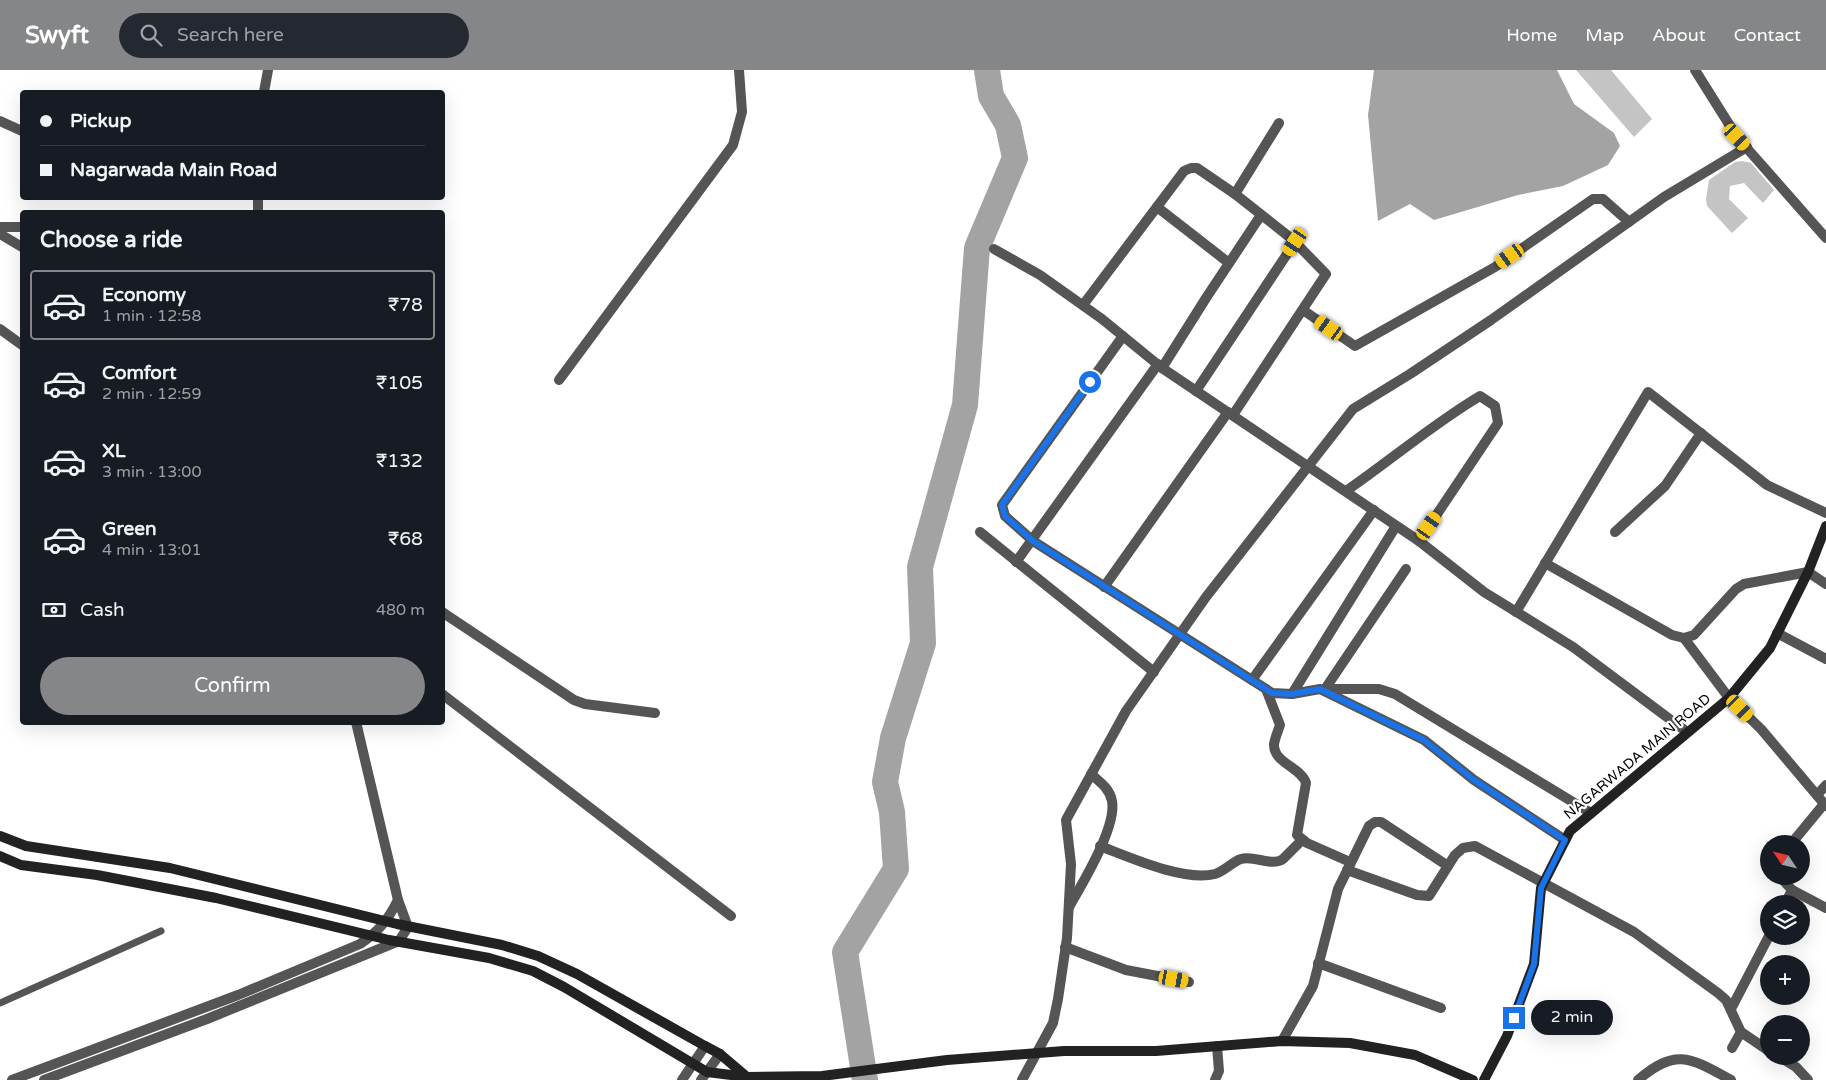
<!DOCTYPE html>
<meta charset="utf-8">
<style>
body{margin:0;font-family:"Varela Round",sans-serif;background:#242831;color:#f1f3f6;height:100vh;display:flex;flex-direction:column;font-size:19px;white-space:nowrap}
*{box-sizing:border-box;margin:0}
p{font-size:16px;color:#9ea1a6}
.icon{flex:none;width:28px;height:28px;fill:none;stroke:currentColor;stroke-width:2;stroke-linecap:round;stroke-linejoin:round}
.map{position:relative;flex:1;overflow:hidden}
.drawer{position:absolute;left:20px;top:140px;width:425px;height:515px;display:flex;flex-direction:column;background:#171b24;border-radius:5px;box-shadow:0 5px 20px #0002}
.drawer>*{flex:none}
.top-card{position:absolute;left:20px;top:20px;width:425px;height:110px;border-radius:5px;box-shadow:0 5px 20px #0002;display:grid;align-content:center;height:110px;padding:0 20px;background:#171b24}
.needle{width:32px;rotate:305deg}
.tools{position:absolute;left:1760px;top:765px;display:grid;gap:10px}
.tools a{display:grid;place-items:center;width:50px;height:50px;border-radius:50%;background:#171b24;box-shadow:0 5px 20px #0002;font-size:25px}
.end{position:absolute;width:22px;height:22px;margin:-11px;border:6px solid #1a73e8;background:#fff;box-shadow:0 0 0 2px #fff}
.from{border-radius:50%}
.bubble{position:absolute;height:35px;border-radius:18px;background:#171b24;box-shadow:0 5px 20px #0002;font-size:16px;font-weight:600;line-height:35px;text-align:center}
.car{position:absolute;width:15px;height:30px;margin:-15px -8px;border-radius:6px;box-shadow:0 0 4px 1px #0007;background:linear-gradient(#f5c518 24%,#345 0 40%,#f5c518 0 76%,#345 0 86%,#f5c518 0)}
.top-card b{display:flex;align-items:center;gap:18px;height:48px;font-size:19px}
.top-card b+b{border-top:1px solid #363941}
.top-card i{width:12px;height:12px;background:#f1f3f6}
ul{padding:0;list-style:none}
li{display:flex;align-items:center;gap:15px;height:70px;margin:0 10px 8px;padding:0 10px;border:2px solid transparent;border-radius:5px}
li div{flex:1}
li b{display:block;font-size:19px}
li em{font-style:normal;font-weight:600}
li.current{border-color:#858687}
li>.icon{width:45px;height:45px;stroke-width:1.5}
h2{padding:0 20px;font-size:22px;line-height:60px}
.pay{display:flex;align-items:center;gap:12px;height:55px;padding:0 20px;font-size:19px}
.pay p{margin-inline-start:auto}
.cta{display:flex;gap:10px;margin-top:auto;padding:10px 20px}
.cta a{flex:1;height:58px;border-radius:30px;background:#858687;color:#fff;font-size:20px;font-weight:600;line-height:58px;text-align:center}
header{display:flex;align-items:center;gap:30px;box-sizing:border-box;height:70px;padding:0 25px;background:#858687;color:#fff}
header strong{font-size:24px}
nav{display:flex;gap:28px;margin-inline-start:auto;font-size:18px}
.search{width:350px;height:45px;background:#242831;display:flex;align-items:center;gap:12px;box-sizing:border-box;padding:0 18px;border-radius:28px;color:#9ea1a6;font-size:19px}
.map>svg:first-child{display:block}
</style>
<header>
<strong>Swyft</strong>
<div class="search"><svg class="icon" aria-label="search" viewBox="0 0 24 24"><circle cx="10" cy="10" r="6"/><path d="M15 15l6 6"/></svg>Search here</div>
<nav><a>Home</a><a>Map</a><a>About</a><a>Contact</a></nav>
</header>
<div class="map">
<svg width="1826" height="1010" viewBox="0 0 1826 1010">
<rect width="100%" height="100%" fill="#fff"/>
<!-- water -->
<path fill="#a3a3a3" d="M1374,0H1557L1574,34L1614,63L1620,76L1608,95L1563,116L1518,125L1434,150L1410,134L1378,151L1368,45Z"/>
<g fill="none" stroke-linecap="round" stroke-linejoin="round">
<!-- river -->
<path stroke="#a3a3a3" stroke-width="26" d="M865,1010L845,882L896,799L892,742L885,712L893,668L923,573L920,497L965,335L977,178L1015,88L1008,55L991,26L987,0"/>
</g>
<!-- building -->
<g fill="#c4c4c4">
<path d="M1576,0H1611L1652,49L1634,67Z"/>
<path d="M1742,91L1751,93L1774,120L1763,133L1744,113L1730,116L1729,129L1748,148L1732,163L1707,136L1706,129L1709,110L1735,92Z"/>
</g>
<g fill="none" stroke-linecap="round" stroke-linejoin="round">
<!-- service -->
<path stroke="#555" stroke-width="7" d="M0,933L161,861"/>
<!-- minor -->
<g stroke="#555" stroke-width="10">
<path d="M0,51L22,61"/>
<path d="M1235,124L1279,53"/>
<path d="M1157,137L1229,193"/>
<path d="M0,157H22"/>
<path d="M0,164L22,177"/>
<path d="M994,179L1040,205L1102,249L1162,298L1419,471L1484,522L1573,577L1687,662"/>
<path d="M1083,235L1184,101L1191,98H1197L1235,124L1292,169L1326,204L1233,345"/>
<path d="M1303,240L1355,276L1495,197L1593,129H1603L1629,152"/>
<path d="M0,259L22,275"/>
<path d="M1123,266L1002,435L1005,446L1033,471L1266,619L1272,623L1292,624"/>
<path d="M1162,298L1206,228L1261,145"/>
<path d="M559,310L733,75L742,42L739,0"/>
<path d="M1196,321L1295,172"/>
<path d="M1346,421C1391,390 1433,354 1480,326L1495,336L1498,353L1419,471"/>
<path d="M1396,456L1292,624L1320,619L1424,670L1474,710L1565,770"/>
<path d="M980,462L1154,602"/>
<path d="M1615,462L1665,416L1701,363"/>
<path d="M1016,492L1158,294"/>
<path d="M1545,493L1672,565L1684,568L1694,565L1736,519L1744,514L1808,502L1826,514"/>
<path d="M1104,517L1228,342"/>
<path d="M442,542L574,630L585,634L655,643"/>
<path d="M1516,542L1648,322L1767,415L1826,443"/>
<path d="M1777,563L1826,589"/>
<path d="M1684,568L1729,628L1761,659L1826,736"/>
<path d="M1252,610L1374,440"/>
<path d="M1266,619L1280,655C1278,661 1275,668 1274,674C1273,693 1301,697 1306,713L1297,765L1307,773L1350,792"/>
<path d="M1324,619H1379L1395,624L1591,743"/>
<path d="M1325,619L1406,499"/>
<path d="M442,624L731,846"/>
<path d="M1817,725L1826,715"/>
<path d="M1791,774L1824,734"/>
<path d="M1100,776C1129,787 1184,812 1215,804C1225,801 1232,792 1241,789C1254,785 1272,797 1283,789C1289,783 1296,776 1302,770"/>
<path d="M1347,800L1417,825L1429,826L1455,785L1463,778L1475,776L1634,862L1718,923L1726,930L1741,962L1769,981"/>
<path d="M1782,806V809L1792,820L1785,834"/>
<path d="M1792,820L1826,838"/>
<path d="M1069,837C1082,814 1117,757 1112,731C1110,719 1100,712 1091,704"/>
<path d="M1065,877L1126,900L1189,912"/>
<path d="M1318,893L1441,938"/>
<path d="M1731,939L1769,866"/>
<path d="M1282,971L1313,916L1338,819L1369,756L1375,752H1381L1448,796"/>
<path d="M1732,978L1741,962"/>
<path d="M1778,986L1796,997L1808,1010"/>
<path d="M1215,1010L1219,1001L1217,976"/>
</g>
<!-- tertiary -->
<g stroke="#555" stroke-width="10">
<path d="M1695,0L1737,67L1826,168"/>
<path d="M264,22L268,0"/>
<path d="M258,128V142"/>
<path d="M12,1010L238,925L360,874C378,862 388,850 398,830"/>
<path d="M44,1010L207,949L399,871L408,857L398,830L356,652"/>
<path d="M682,1010L705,976"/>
<path d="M701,1010L720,984"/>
<path d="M1022,1010L1053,953L1058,929L1067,868L1071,794L1066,750L1126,641L1206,527L1353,339L1410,304L1491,250L1664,127L1747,77"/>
<path d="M1638,1010C1676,977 1691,988 1731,1010"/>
</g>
<!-- secondary -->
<g stroke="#222" stroke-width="10">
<path d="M0,766L26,776L170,798L397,854L502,875L538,886L577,904L705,976L720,984L747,1007"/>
<path d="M0,786L21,795L97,805L216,828L389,870L489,888L533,901L564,917L707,1002L747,1007L822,1006L947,990L1064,981H1156L1282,971L1350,973L1415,985L1473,1010"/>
<path d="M1484,1010L1507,966L1534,894L1541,818L1570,761L1729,628L1770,578L1808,502L1826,456"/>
</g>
</g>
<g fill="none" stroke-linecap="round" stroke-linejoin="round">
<!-- route -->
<path stroke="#1a73e8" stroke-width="6" d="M1090,312L1002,435L1005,446L1033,471L1272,623L1292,624L1320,619L1424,670L1474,710L1565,770L1541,818L1534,894L1514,948"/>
</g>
<g text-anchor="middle" stroke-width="4.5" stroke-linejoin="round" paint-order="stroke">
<!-- street labels -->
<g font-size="14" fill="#000" stroke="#fff">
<text transform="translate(1637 686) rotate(-40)" y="5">NAGARWADA MAIN ROAD</text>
</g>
</g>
</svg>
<div class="tools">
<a><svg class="needle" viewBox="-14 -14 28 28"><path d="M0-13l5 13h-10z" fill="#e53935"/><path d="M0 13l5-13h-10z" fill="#9ea1a6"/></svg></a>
<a><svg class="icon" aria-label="layers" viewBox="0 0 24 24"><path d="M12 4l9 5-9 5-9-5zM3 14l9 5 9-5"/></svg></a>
<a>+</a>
<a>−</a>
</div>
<i class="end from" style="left:1090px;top:312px"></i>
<i class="end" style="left:1514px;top:948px"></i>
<div class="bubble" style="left:1531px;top:930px;width:82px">2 min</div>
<i class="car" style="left:1737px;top:67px;rotate:137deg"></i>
<i class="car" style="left:1295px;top:172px;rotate:214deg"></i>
<i class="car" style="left:1510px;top:186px;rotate:235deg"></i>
<i class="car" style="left:1329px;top:258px;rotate:305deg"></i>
<i class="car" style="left:1429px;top:456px;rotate:35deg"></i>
<i class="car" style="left:1740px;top:638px;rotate:135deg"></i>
<i class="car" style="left:1174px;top:909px;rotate:100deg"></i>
<div class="top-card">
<b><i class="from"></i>Pickup</b>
<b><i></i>Nagarwada Main Road</b>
</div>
<section class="drawer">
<h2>Choose a ride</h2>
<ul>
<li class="current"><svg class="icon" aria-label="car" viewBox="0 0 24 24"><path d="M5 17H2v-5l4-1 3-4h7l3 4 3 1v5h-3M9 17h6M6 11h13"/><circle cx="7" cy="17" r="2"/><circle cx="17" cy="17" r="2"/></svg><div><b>Economy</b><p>1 min · 12:58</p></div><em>₹78</em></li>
<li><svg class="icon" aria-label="car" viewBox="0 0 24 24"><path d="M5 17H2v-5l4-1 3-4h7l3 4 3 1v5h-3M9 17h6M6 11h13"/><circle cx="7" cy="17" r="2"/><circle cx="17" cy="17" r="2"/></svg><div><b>Comfort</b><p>2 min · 12:59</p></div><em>₹105</em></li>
<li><svg class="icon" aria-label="car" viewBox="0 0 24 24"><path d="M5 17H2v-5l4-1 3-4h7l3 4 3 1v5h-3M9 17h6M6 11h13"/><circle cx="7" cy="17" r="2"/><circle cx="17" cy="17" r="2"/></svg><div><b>XL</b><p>3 min · 13:00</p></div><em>₹132</em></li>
<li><svg class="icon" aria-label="car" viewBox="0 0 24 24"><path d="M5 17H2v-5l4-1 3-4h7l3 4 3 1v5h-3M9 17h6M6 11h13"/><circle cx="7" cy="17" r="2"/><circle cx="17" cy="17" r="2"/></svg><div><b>Green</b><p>4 min · 13:01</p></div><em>₹68</em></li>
</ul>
<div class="pay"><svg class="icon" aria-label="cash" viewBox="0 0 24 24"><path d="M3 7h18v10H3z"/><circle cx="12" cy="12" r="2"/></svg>Cash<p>480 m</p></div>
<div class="cta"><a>Confirm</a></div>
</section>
</div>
